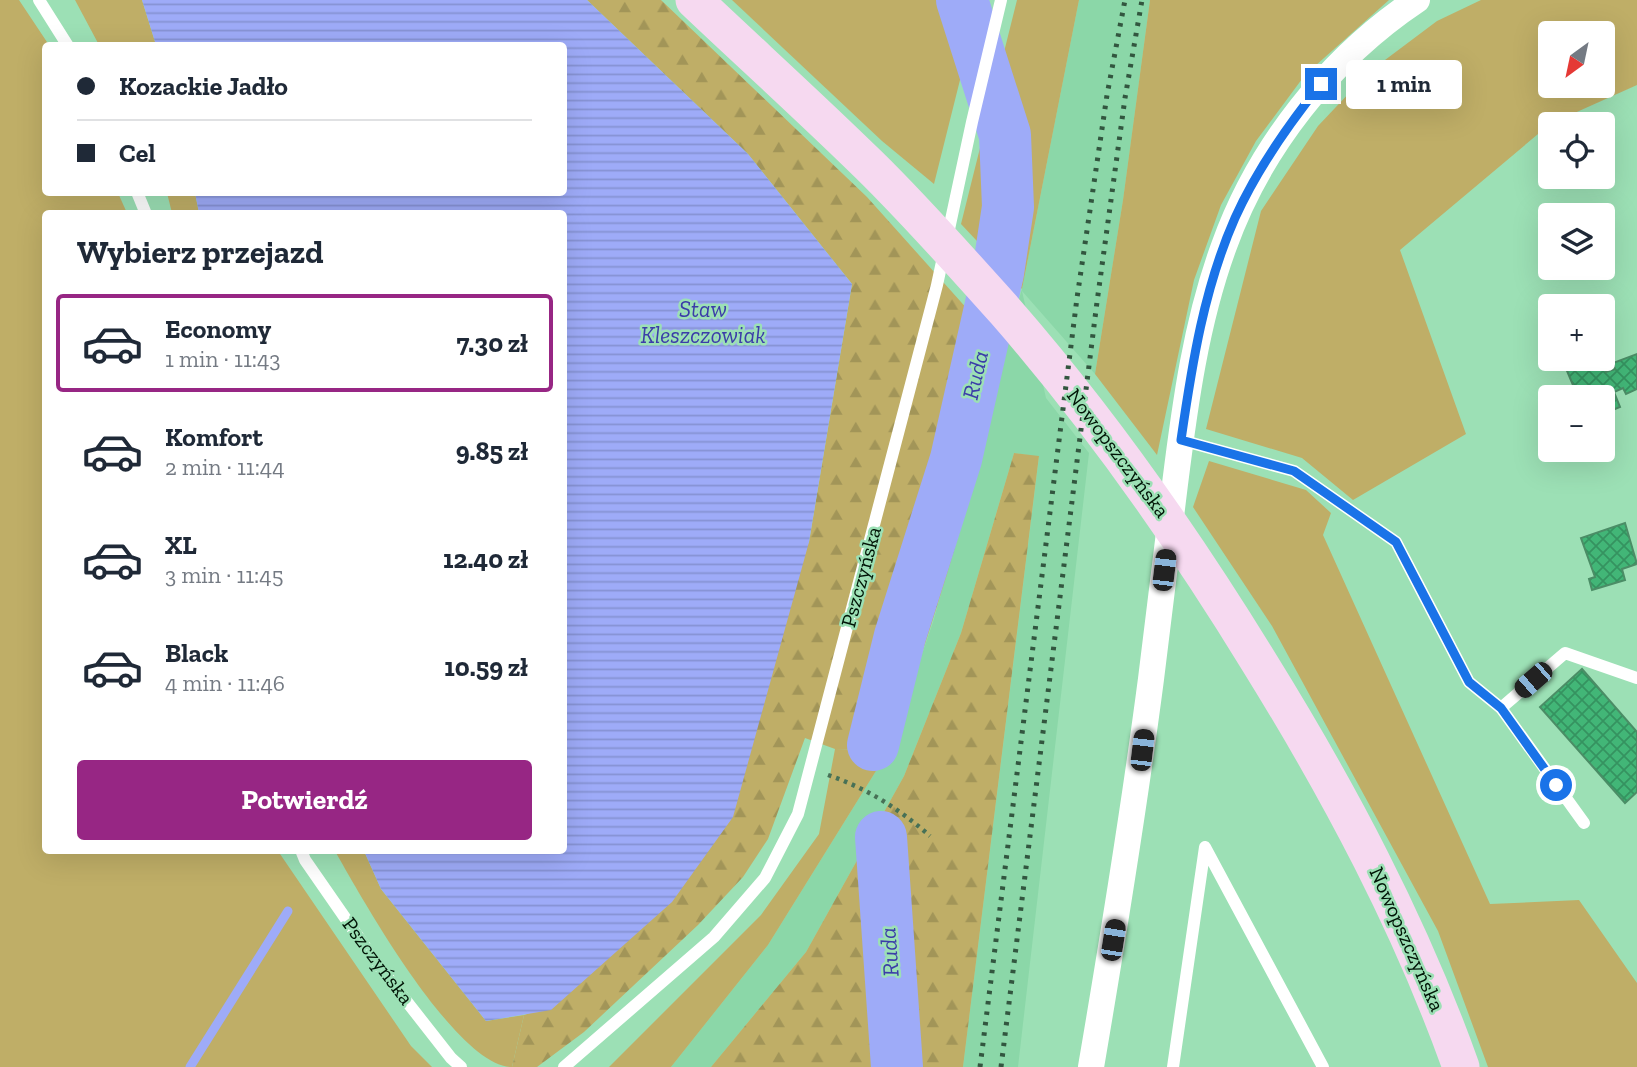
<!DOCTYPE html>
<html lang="pl">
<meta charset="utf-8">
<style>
body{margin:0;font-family:"Zilla Slab",serif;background:#f6f6f7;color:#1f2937;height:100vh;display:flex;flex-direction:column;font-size:26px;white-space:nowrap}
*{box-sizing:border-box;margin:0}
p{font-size:23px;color:#747a83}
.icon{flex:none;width:38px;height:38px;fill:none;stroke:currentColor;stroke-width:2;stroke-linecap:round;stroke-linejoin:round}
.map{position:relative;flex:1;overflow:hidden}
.panel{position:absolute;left:42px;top:210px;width:525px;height:644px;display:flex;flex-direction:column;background:#fff;border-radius:7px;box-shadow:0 7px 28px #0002}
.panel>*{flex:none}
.banner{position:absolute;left:42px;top:42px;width:525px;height:154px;border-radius:7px;box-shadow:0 7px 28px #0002;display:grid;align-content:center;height:154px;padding:0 35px;background:#fff}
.needle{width:46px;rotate:213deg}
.controls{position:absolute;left:1538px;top:21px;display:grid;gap:14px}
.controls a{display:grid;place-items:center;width:77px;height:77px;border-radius:7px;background:#fff;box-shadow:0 7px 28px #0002;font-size:35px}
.end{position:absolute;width:32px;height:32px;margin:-16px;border:9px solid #1a73e8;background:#fff;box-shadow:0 0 0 4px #fff}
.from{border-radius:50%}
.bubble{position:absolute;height:49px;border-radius:7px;background:#fff;box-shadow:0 7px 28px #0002;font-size:23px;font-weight:800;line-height:49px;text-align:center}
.car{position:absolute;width:21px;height:42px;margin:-21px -10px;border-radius:9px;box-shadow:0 0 5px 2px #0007;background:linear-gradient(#222 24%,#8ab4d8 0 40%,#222 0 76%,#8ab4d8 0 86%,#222 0)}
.banner b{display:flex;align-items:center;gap:24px;height:66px;font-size:26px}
.banner b+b{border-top:2px solid #e0e1e3}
.banner i{width:18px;height:18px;background:#1f2937}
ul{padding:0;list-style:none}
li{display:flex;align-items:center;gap:21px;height:98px;margin:0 14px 10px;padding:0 21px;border:4px solid transparent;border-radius:7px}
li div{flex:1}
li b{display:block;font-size:26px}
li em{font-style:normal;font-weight:800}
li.current{border-color:#972684}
li>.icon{width:63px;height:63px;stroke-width:1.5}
h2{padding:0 35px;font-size:32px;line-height:84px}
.primary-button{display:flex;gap:14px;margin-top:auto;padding:14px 35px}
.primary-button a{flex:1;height:80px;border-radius:7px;background:#972684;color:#fff;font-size:28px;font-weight:800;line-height:80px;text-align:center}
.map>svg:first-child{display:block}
</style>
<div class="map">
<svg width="1637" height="1067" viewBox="0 0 1637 1067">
<defs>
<pattern id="forest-firs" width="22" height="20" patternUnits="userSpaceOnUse" patternTransform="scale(1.75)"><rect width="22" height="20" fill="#bfae67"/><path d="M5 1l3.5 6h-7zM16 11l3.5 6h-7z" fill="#a29558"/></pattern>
<pattern id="water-rules" width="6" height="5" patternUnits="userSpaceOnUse" patternTransform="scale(1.75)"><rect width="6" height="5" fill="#9eabf8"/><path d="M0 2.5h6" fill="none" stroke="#8692d3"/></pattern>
<pattern id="building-cross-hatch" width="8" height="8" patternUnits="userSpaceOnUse" patternTransform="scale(1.75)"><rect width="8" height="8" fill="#42b677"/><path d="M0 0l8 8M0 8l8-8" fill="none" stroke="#359360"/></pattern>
</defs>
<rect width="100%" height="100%" fill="#9ce0b5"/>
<!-- built -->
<path fill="#8bd7a8" d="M1079,0H1150L1123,200L1095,374L1022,291L1046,398L1089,453L1018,1067H963L1039,457L1014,453L961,633L904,776L806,952L711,1067H671L768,945L889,750L933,622L991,416L1004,350L1022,289Z"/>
<!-- grass -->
<g fill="#bfae67" fill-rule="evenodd">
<path d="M0,0H19L49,45L46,46V192L118,193L127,213L46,214V850L278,851L411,1046L432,1067H0Z"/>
<path d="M75,0H142L156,45H99Z"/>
<path d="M732,0H980L934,184L882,141Z"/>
<path d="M1017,0H1079L1022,289L961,224Z"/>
<path d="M1150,0H1389L1305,75L1256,141L1221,205L1194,280L1157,455L1095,374L1123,200Z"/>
<path d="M1481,0H1637V85L1550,124L1400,250L1466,434L1353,500L1302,458L1206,429L1261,211L1318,126L1369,72L1437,21ZM1603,33V86H1550V33Z"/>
<path d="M167,193H195L199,213H172Z"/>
<path d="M1209,461L1306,490L1331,513L1323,535L1490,904L1579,900L1637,983V1067H1488L1438,931L1272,626L1193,507Z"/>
<path d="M835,749L889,750L768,945L671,1067H609L761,915L819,834Z"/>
<path d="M335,851H364L381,889L486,1021L524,1015L512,1067C456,1067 361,897 335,851Z"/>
</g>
<!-- forest -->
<g fill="url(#forest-firs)">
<path d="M587,0H661L867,197L1004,350C977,486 935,619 889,750L835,749L805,738L768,839L743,877L698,925L584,1032L537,1067H512L524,1015L557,1004L809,542L852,284L748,154Z"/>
<path d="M1014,453L1039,456L963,1067H711L806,952L904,776L961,633Z"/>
</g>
<!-- water -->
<path fill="url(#water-rules)" d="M142,0H587L748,154L852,284L809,542L733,817L672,902L551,1010L486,1021L381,889L364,851L564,850V214L199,213L195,193L564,192V46L156,45Z"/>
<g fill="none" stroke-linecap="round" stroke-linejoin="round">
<!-- stream -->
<path stroke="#9eabf8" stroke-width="9" d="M190,1067L288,911"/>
<!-- river -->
<g stroke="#9eabf8" stroke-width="52">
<path d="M873,745L900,636L956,459L998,273L1008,207L1005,135L962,0"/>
<path d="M881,837L897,1067"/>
</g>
</g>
<!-- building -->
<g fill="url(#building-cross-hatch)" stroke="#4b8d66" stroke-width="2">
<path d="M1637,354V389L1626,394L1623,388L1614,392L1620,407L1603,414V397H1578L1562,359H1601L1606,372L1615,369L1613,363Z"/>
<path d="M1625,523L1637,564L1622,569L1625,580L1592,590L1589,579L1595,577L1581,538Z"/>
<path d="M1582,669L1637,732V792L1625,803L1540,707Z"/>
</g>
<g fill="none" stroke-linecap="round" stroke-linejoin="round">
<!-- path -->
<path stroke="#477156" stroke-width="4.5" stroke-dasharray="3.5 5" stroke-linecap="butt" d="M828,775C868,789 898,808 930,836"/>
<!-- service -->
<g stroke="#fff" stroke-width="12">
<path d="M39,0L68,46"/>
<path d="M137,192L146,214"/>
<path d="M1181,440L1294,471L1396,542L1469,682L1501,708L1584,823"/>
<path d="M1501,708L1565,653L1637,678"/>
<path d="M301,850L305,860L375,961L451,1058L461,1067"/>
<path d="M564,1067L714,937L765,878L798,814L937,285L972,122L1001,0"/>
<path d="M1173,1067L1205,847L1323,1067"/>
</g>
<!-- minor -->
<path stroke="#fff" stroke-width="26" d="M1091,1067C1113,938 1134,809 1151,679C1159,614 1167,549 1175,484C1185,404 1196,322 1224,246C1259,148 1330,58 1417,0"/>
<!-- secondary -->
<path stroke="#f6d9f0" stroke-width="37" d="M694,0C752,55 812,109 869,165C916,211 961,262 1005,311C1101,421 1183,538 1259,662C1339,791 1410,924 1461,1067"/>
<!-- rail -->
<g stroke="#32563f" stroke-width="5" stroke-dasharray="3.5 7" stroke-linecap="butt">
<path d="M980,1067L1077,298L1107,95L1125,0"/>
<path d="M1001,1067L1097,302L1125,98L1142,0"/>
</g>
</g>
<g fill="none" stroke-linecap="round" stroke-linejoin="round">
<!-- route -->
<path stroke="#1a73e8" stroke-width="9" d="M1321,84C1288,125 1257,169 1235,218C1204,288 1192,364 1181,440L1294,471L1396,542L1469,682L1501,708L1556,785"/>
</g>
<g text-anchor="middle" stroke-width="5" stroke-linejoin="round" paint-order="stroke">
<!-- street labels -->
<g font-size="21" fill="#001406" stroke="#9ce0b5">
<text transform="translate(1118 453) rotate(53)" y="7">Nowopszczyńska</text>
<text transform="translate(861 577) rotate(-75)" y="7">Pszczyńska</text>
<text transform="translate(1407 939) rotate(66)" y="7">Nowopszczyńska</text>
<text transform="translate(378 961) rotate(53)" y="7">Pszczyńska</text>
</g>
<!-- water labels -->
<g font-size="23" font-style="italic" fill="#3b3ca9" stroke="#9ce0b5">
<text x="703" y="317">Staw<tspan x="703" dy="26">Kleszczowiak</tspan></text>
<text transform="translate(975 375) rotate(-77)" y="8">Ruda</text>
<text transform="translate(889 952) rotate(-94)" y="8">Ruda</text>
</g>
</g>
</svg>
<div class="controls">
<a><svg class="needle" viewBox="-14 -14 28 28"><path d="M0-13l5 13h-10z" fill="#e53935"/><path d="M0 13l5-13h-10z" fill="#747a83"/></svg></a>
<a><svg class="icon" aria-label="locate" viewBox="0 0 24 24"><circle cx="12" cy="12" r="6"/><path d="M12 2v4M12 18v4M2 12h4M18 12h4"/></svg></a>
<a><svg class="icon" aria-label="layers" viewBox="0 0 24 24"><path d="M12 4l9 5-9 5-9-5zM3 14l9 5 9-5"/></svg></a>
<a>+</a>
<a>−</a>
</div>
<i class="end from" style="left:1556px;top:785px"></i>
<i class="end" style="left:1321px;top:84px"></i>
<div class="bubble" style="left:1346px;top:60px;width:116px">1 min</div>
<i class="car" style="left:1164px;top:570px;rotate:7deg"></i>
<i class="car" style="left:1533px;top:680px;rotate:229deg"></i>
<i class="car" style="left:1142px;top:750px;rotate:7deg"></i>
<i class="car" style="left:1113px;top:940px;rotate:9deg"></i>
<div class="banner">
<b><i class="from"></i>Kozackie Jadło</b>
<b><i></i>Cel</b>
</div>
<section class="panel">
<h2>Wybierz przejazd</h2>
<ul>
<li class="current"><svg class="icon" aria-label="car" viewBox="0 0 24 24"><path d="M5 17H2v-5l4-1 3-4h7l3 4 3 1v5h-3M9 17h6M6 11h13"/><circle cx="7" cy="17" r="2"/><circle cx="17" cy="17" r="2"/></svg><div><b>Economy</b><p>1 min · 11:43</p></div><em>7.30 zł</em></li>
<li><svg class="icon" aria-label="car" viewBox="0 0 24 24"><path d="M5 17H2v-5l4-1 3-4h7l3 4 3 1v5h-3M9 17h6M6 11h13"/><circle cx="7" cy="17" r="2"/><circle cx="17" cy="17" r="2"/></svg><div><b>Komfort</b><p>2 min · 11:44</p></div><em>9.85 zł</em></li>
<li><svg class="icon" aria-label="car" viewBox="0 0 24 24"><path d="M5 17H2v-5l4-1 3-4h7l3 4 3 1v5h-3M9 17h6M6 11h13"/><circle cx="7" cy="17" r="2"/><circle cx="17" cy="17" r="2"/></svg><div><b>XL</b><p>3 min · 11:45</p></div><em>12.40 zł</em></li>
<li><svg class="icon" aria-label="car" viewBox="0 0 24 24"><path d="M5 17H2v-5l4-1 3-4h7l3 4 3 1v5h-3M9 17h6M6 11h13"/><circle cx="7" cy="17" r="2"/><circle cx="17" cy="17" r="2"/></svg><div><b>Black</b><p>4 min · 11:46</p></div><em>10.59 zł</em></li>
</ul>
<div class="primary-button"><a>Potwierdź</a></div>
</section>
</div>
